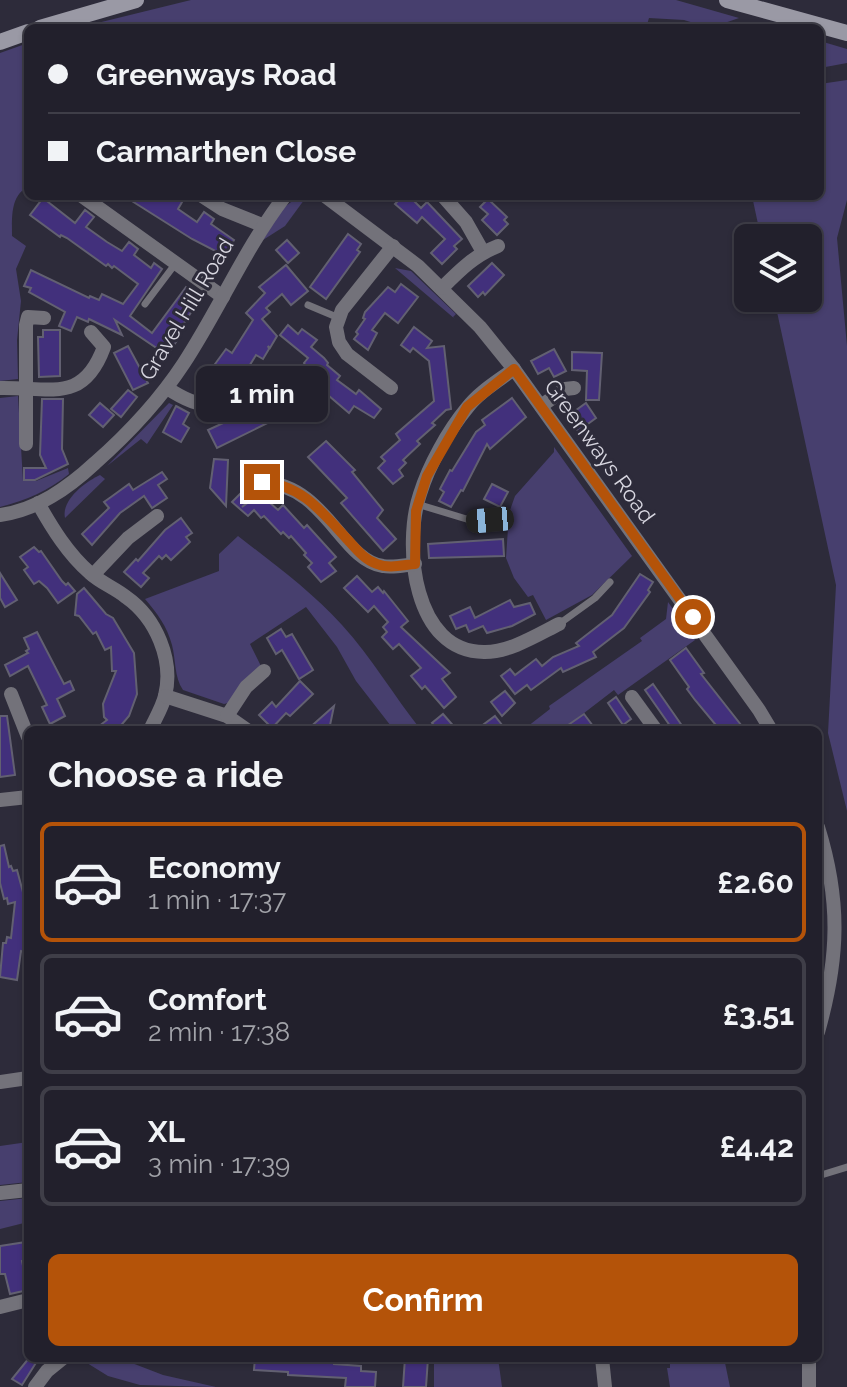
<!DOCTYPE html>
<meta charset="utf-8">
<style>
body{margin:0;font-family:Raleway,sans-serif;background:#2a2834;color:#f1f3f6;height:100vh;display:flex;flex-direction:column;font-size:30px;white-space:nowrap}
*{box-sizing:border-box;margin:0}
p{font-size:26px;color:#a2a3a9}
.icon{flex:none;width:44px;height:44px;fill:none;stroke:currentColor;stroke-width:2;stroke-linecap:round;stroke-linejoin:round}
.map{position:relative;flex:1;overflow:hidden}
.details{position:absolute;left:24px;top:726px;width:798px;height:636px;display:flex;flex-direction:column;background:#22202c;border-radius:12px;box-shadow:0 2px 6px #0004,0 0 0 2px #3f3e48}
.details>*{flex:none}
.top-card{position:absolute;left:24px;top:24px;width:800px;height:176px;border-radius:12px;box-shadow:0 2px 6px #0004,0 0 0 2px #3f3e48;display:grid;align-content:center;height:176px;padding:0 24px;background:#22202c}
.controls{position:absolute;left:734px;top:224px;display:grid;gap:16px}
.controls a{display:grid;place-items:center;width:88px;height:88px;border-radius:12px;background:#22202c;box-shadow:0 2px 6px #0004,0 0 0 2px #3f3e48;font-size:40px}
.end{position:absolute;width:36px;height:36px;margin:-18px;border:10px solid #b45309;background:#fff;box-shadow:0 0 0 4px #fff}
.from{border-radius:50%}
.bubble{position:absolute;height:56px;border-radius:12px;background:#22202c;box-shadow:0 2px 6px #0004,0 0 0 2px #3f3e48;font-size:26px;font-weight:700;line-height:56px;text-align:center}
.car{position:absolute;width:24px;height:48px;margin:-24px -12px;border-radius:10px;box-shadow:0 0 6px 2px #0007;background:linear-gradient(#222 24%,#8ab4d8 0 40%,#222 0 76%,#8ab4d8 0 86%,#222 0)}
.top-card b{display:flex;align-items:center;gap:28px;height:76px;font-size:30px}
.top-card b+b{border-top:2px solid #3f3e48}
.top-card i{width:20px;height:20px;background:#f1f3f6}
ul{padding:0;list-style:none}
li{display:flex;align-items:center;gap:24px;height:120px;margin:0 16px 12px;padding:0 8px;border:4px solid #3f3e48;border-radius:12px}
li div{flex:1}
li b{display:block;font-size:30px}
li em{font-style:normal;font-weight:700}
li.on{border-color:#b45309}
li>.icon{width:72px;height:72px;stroke-width:1.5}
h2{padding:0 24px;font-size:36px;line-height:96px}
.button{display:flex;gap:16px;margin-top:auto;padding:16px 24px}
.button a{flex:1;height:92px;border-radius:12px;background:#b45309;color:#fff;font-size:32px;font-weight:700;line-height:92px;text-align:center}
.map>svg:first-child{display:block}
</style>
<div class="map">
<svg width="847" height="1387" viewBox="0 0 847 1387">
<rect width="100%" height="100%" fill="#2d2b3a"/>
<!-- green -->
<g fill="#473f6e">
<path d="M191,0H676L739,18L710,28L684,20L649,18L646,28H77Z"/>
<path d="M820,41L847,49V63L820,68Z"/>
<path d="M28,43V187C10,195 12,219 12,236L26,246L16,269L21,301L17,340L18,379L0,381V53Z"/>
<path d="M847,80V200L837,238L847,346V811L828,733L836,585L774,298H808V238H761L752,196H820V84Z"/>
<path d="M299,196H307L285,226L263,240L282,209Z"/>
<path d="M395,268L411,271L456,314L453,317L455,319Z"/>
<path d="M18,396L23,481H36L68,468L69,474C48,491 27,500 0,507V398Z"/>
<path d="M169,403L173,405L147,444L141,439L107,466Z"/>
<path d="M554,447L632,556L592,595L546,620L533,595L528,597L514,578L506,558L509,513L515,496L554,452Z"/>
<path d="M100,475L105,479L65,518C61,500 85,482 100,475Z"/>
<path d="M238,536C274,564 311,591 342,625C372,658 394,696 421,730H394L356,681L337,647L306,607L250,644L261,666L228,703L224,704L183,690C174,677 176,660 172,645C167,626 157,613 145,599L219,571V554Z"/>
<path d="M668,602L695,640L618,695L614,690L562,730H523L550,709L549,706L642,641L640,638L666,619Z"/>
<path d="M28,1142V1182L0,1185V1146Z"/>
<path d="M28,1198V1222L0,1229V1201Z"/>
<path d="M79,1358H119L163,1375L216,1387L140,1385L108,1376Z"/>
<path d="M434,1358H498L502,1387H434Z"/>
<path d="M670,1358H724L730,1387H670L667,1368H670Z"/>
</g>
<!-- building -->
<g fill="#42307c" stroke="#626071" stroke-width="2">
<path d="M124,196H172L182,202L178,209L197,222L204,212L214,219L211,224L234,240L225,256L192,239Z"/>
<path d="M403,196H409L421,208L427,202L462,239L454,246L457,249L442,264L431,253L445,239L422,217L417,223L395,204Z"/>
<path d="M43,198L75,223L85,210L94,217L86,227L107,242L122,251L129,242L138,249L134,255L151,268L154,263L162,269L130,316L152,333L186,287L201,297L175,337L178,339L167,355L115,320L122,335L89,319L88,322L77,317L71,331L59,326L65,312L29,292L31,288L24,286L31,270L89,298L90,296L99,300L102,294L123,304L138,284L114,266L112,268L108,264L106,266L67,238L61,235L60,237L30,215Z"/>
<path d="M488,199L507,217L504,220L508,224L497,235L482,220L488,214L480,207Z"/>
<path d="M348,234L361,244L357,250L360,252L326,299L310,287Z"/>
<path d="M287,240L299,253L288,263L276,250Z"/>
<path d="M492,263L504,275L485,295L483,292L478,297L468,286Z"/>
<path d="M286,265L308,291L291,305L282,294L266,308L270,312L262,319L277,336L270,348L268,346L269,349L263,359L256,355L243,376L235,372L222,393L216,389L213,395L199,386L226,349L232,353L253,320L246,313L265,293L259,287Z"/>
<path d="M401,284L418,297L398,323L385,313L372,330L377,333L368,350L354,339L358,334L356,332L365,319L363,318L365,312L388,287L395,292Z"/>
<path d="M288,325L298,334L302,329L317,340L311,347L324,358L328,363L327,365L340,376L337,380L356,394L359,390L381,409L374,418L354,406L349,413L308,378L311,373L304,363L308,358L280,335Z"/>
<path d="M414,327L432,341L427,348L444,346L451,409L446,410L432,423L435,425L417,441L420,444L403,460L406,463L399,470L403,476L393,484L378,468L385,461L381,457L400,440L396,434L434,401L429,361L413,348L410,352L401,345Z"/>
<path d="M43,330H60V376L39,377L38,337H43Z"/>
<path d="M128,346L148,383L133,390L114,353Z"/>
<path d="M554,349L566,371L554,377L549,368L538,374L531,361Z"/>
<path d="M572,352L602,353L599,400H586L587,371L572,370Z"/>
<path d="M286,383L298,408L217,448L208,430L234,418L232,415L275,394L274,392Z"/>
<path d="M128,390L137,397L121,417L111,409Z"/>
<path d="M512,398L526,417L490,449L487,444L463,491L461,490L451,507L439,501L444,492L440,489L450,470L452,471L476,432L485,425L482,420Z"/>
<path d="M42,399H63L62,449L68,464L35,480H24V468H46L40,455Z"/>
<path d="M100,403L114,415L103,427L89,415Z"/>
<path d="M586,403L596,418L578,431L568,416Z"/>
<path d="M176,406L189,413L183,424L189,428L181,442L163,432Z"/>
<path d="M326,441L355,470L352,472L383,510L377,518L396,539L383,551L341,503L347,498L308,457Z"/>
<path d="M214,459L228,460L226,506L210,488Z"/>
<path d="M162,472L167,479L158,485L167,498L152,508L144,496L120,513L92,545L82,534L109,508L104,502L111,497L129,484L133,490Z"/>
<path d="M492,484L508,492L500,507L484,499Z"/>
<path d="M240,494L248,502L242,507L260,494L278,510L283,505L304,528L307,525L336,557L329,563L336,571L321,582L308,567L312,563L304,555L306,553L291,536L289,538L283,532L281,534L264,516L261,518L254,510L248,516L232,502Z"/>
<path d="M181,518L192,533L186,537L190,542L171,560L166,555L162,559L159,556L143,573L149,578L141,587L124,572L136,559L138,561L165,530Z"/>
<path d="M503,539L504,556L429,558L428,544Z"/>
<path d="M34,547L39,552L41,551L62,581L66,585L68,583L75,591L58,603L47,588L39,581L34,584L24,570L28,567L20,557Z"/>
<path d="M0,573L17,600L5,607L0,598Z"/>
<path d="M640,574L653,582L648,590L650,592L624,628L593,652L596,657L563,672L561,668L531,690L527,685L515,694L501,676L510,669L515,675L536,659L542,666L553,657L579,646L576,643L612,615Z"/>
<path d="M357,576L372,592L378,587L383,593L384,591L408,621L401,627L450,673L442,679L456,697L444,708L425,686L422,689L411,676L421,668L399,644L393,649L382,637L387,632L383,627L388,622L374,606L368,612L344,588Z"/>
<path d="M84,588L106,614L113,618L134,653L137,694L129,716L117,730H94L107,720L104,717L103,704L116,671H112L111,647L105,650L96,632L93,634L79,616L75,615L77,594Z"/>
<path d="M510,600L514,607L530,603L535,614L512,626L487,633L483,626L469,632L466,625L456,629L450,616L470,607L475,618Z"/>
<path d="M281,629L286,637L292,634L313,670L299,679L282,650L276,654L267,638Z"/>
<path d="M37,632L64,684L70,681L74,690L57,699L65,716L50,724L42,707L47,705L28,666L10,676L5,665L28,653L26,651L29,649L24,638Z"/>
<path d="M686,648L704,673L701,674L745,730H720L695,700L687,689L689,687L670,660Z"/>
<path d="M300,681L313,694L290,716L286,713L272,728L259,715L272,702L276,707Z"/>
<path d="M653,684L676,717L685,730H673L645,690Z"/>
<path d="M505,691L515,703L502,716L491,702Z"/>
<path d="M616,697L631,719L623,725L608,703Z"/>
<path d="M334,706L329,730H307Z"/>
<path d="M443,714L457,730H438L432,723Z"/>
<path d="M584,714L596,730H561Z"/>
<path d="M0,716H7L15,775L0,777Z"/>
<path d="M495,716L506,730H476Z"/>
<path d="M4,845L9,867L11,866L13,871L17,870L28,911V953L21,951L17,980L0,977L3,943H6L7,937L11,938L15,902L8,904L7,898L4,899L0,883V846Z"/>
<path d="M26,1242L28,1260L22,1261L28,1290L10,1294L5,1274H0V1246Z"/>
<path d="M29,1358H39L22,1385L12,1379Z"/>
<path d="M255,1358H334V1364L361,1366V1371L376,1372L375,1387H345L346,1378L288,1375V1372L254,1370Z"/>
<path d="M405,1358H428L426,1387H403Z"/>
</g>
<g fill="none" stroke-linecap="round" stroke-linejoin="round">
<!-- lane -->
<g stroke="#73727a" stroke-width="7">
<path d="M145,304L176,263"/>
<path d="M308,305L339,318"/>
<path d="M417,504L473,521L490,520"/>
<path d="M559,624L595,598L610,582"/>
<path d="M818,1176L847,1167"/>
</g>
<!-- street -->
<g stroke="#73727a" stroke-width="14">
<path d="M82,196L223,297"/>
<path d="M202,196L222,209L262,225"/>
<path d="M325,196L418,266L480,327L514,369L759,710L771,730"/>
<path d="M443,196L466,222L483,252"/>
<path d="M442,288C460,270 475,255 498,246"/>
<path d="M514,369C498,381 479,392 467,408C448,431 429,465 420,494C403,545 413,653 485,652C510,652 537,635 559,624"/>
<path d="M0,388C51,387 83,404 104,347L91,332"/>
<path d="M167,388C213,419 228,403 271,382L266,373"/>
<path d="M391,388L347,354L339,342L336,327L342,310L393,246"/>
<path d="M541,406L565,389L574,388"/>
<path d="M26,444V325L28,317L44,318"/>
<path d="M262,482C326,485 341,560 383,566C393,568 405,565 415,564"/>
<path d="M38,503C52,528 68,554 90,573C101,583 115,588 126,597C156,618 174,660 165,696C162,708 155,719 150,730"/>
<path d="M0,515C37,510 68,488 95,463C129,433 159,401 184,363C220,308 245,248 285,196"/>
<path d="M93,575L128,538L157,516"/>
<path d="M11,694L28,737"/>
<path d="M165,696L227,716L247,730"/>
<path d="M632,697L656,730"/>
<path d="M227,716L246,687L264,671"/>
<path d="M0,800L28,797"/>
<path d="M818,827C841,901 839,958 818,1032"/>
<path d="M0,1082L28,1078"/>
<path d="M0,1193L28,1190"/>
<path d="M0,1307L28,1300"/>
<path d="M602,1358L605,1387"/>
<path d="M809,1358V1387"/>
<path d="M35,1387L47,1371L63,1358"/>
</g>
<!-- secondary -->
<g stroke="#9a99a5" stroke-width="16">
<path d="M727,0L847,33"/>
<path d="M40,28L136,0"/>
<path d="M0,42L28,32"/>
</g>
</g>
<g fill="none" stroke-linecap="round" stroke-linejoin="round">
<!-- route -->
<path stroke="#b45309" stroke-width="10" d="M262,482C301,484 323,513 348,540C357,550 365,560 377,564C389,569 403,565 415,564L416,511L427,476L467,407L514,369L693,617"/>
</g>
<g text-anchor="middle" stroke-width="6" stroke-linejoin="round" paint-order="stroke">
<!-- street labels -->
<g font-size="22" fill="#d7d6e0" stroke="#2d2b3a">
<text transform="translate(186 309) rotate(-59)" y="8">Gravel Hill Road</text>
<text transform="translate(600 451) rotate(54)" y="8">Greenways Road</text>
</g>
</g>
</svg>
<div class="controls">
<a><svg class="icon" aria-label="layers" viewBox="0 0 24 24"><path d="M12 4l9 5-9 5-9-5zM3 14l9 5 9-5"/></svg></a>
</div>
<i class="end from" style="left:693px;top:617px"></i>
<i class="end" style="left:262px;top:482px"></i>
<div class="bubble" style="left:196px;top:366px;width:132px">1 min</div>
<i class="car" style="left:490px;top:520px;rotate:265deg"></i>
<div class="top-card">
<b><i class="from"></i>Greenways Road</b>
<b><i></i>Carmarthen Close</b>
</div>
<section class="details">
<h2>Choose a ride</h2>
<ul>
<li class="on"><svg class="icon" aria-label="car" viewBox="0 0 24 24"><path d="M5 17H2v-5l4-1 3-4h7l3 4 3 1v5h-3M9 17h6M6 11h13"/><circle cx="7" cy="17" r="2"/><circle cx="17" cy="17" r="2"/></svg><div><b>Economy</b><p>1 min · 17:37</p></div><em>£2.60</em></li>
<li><svg class="icon" aria-label="car" viewBox="0 0 24 24"><path d="M5 17H2v-5l4-1 3-4h7l3 4 3 1v5h-3M9 17h6M6 11h13"/><circle cx="7" cy="17" r="2"/><circle cx="17" cy="17" r="2"/></svg><div><b>Comfort</b><p>2 min · 17:38</p></div><em>£3.51</em></li>
<li><svg class="icon" aria-label="car" viewBox="0 0 24 24"><path d="M5 17H2v-5l4-1 3-4h7l3 4 3 1v5h-3M9 17h6M6 11h13"/><circle cx="7" cy="17" r="2"/><circle cx="17" cy="17" r="2"/></svg><div><b>XL</b><p>3 min · 17:39</p></div><em>£4.42</em></li>
</ul>
<div class="button"><a>Confirm</a></div>
</section>
</div>
